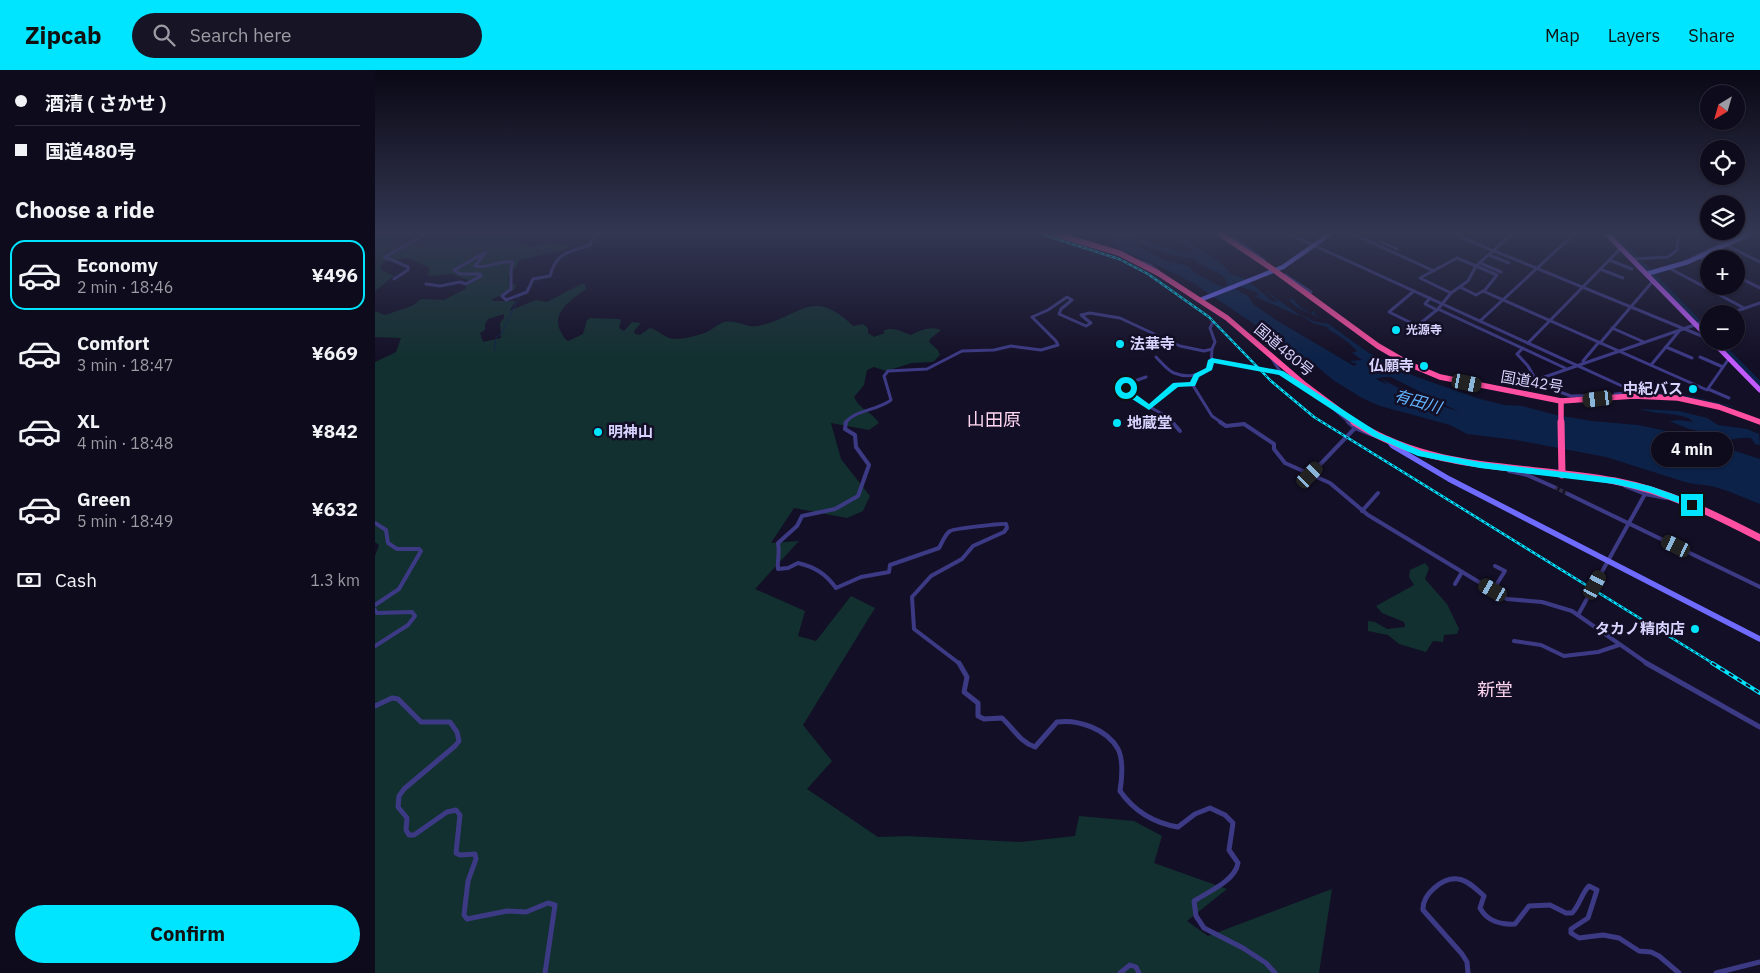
<!DOCTYPE html>
<meta charset="utf-8">
<style>
body{margin:0;font-family:"IBM Plex Sans","Noto Sans JP",sans-serif;background:#171425;color:#f1f3f6;height:100vh;display:flex;flex-direction:column;font-size:19px;white-space:nowrap}
*{box-sizing:border-box;margin:0}
p{font-size:16px;color:#9b9ba3}
.icon{flex:none;width:28px;height:28px;fill:none;stroke:currentColor;stroke-width:2;stroke-linecap:round;stroke-linejoin:round}
.map{position:relative;flex:1;overflow:hidden}
.sheet{display:flex;flex-direction:column;background:#0e0b1c;width:375px}
.sheet>*{flex:none}
.guide{display:grid;align-content:center;height:110px;padding:0 15px;background:#0e0b1c}
.needle{width:32px;rotate:217deg}
.controls{position:absolute;left:1325px;top:15px;display:grid;gap:10px}
.controls a{display:grid;place-items:center;width:45px;height:45px;border-radius:50%;background:#0e0b1c;box-shadow:0 1px 4px #0004,0 0 0 1px #2e2b3b;font-size:25px}
.end{position:absolute;width:22px;height:22px;margin:-11px;border:6px solid #00e5ff;background:#111;box-shadow:0 0 0 2px #111}
.from{border-radius:50%}
.bubble{position:absolute;height:35px;border-radius:18px;background:#0e0b1c;box-shadow:0 1px 4px #0004,0 0 0 1px #2e2b3b;font-size:16px;font-weight:700;line-height:35px;text-align:center}
.car{position:absolute;width:15px;height:30px;margin:-15px -8px;border-radius:6px;box-shadow:0 0 4px 1px #0007;background:linear-gradient(#222 24%,#8ab4d8 0 40%,#222 0 76%,#8ab4d8 0 86%,#222 0)}
.guide b{display:flex;align-items:center;gap:18px;height:48px;font-size:19px}
.guide b+b{border-top:1px solid #2e2b3b}
.guide i{width:12px;height:12px;background:#f1f3f6}
ul{padding:0;list-style:none}
li{display:flex;align-items:center;gap:15px;height:70px;margin:0 10px 8px;padding:0 5px;border:2px solid transparent;border-radius:15px}
li div{flex:1}
li b{display:block;font-size:19px}
li em{font-style:normal;font-weight:700}
li.current{border-color:#00e5ff}
li>.icon{width:45px;height:45px;stroke-width:1.5}
h2{padding:0 15px;font-size:22px;line-height:60px}
.pay{display:flex;align-items:center;gap:12px;height:55px;padding:0 15px;font-size:19px}
.pay p{margin-inline-start:auto}
.primary-button{display:flex;gap:10px;margin-top:auto;padding:10px 15px}
.primary-button a{flex:1;height:58px;border-radius:30px;background:#00e5ff;color:#111;font-size:20px;font-weight:700;line-height:58px;text-align:center}
header{display:flex;align-items:center;gap:30px;box-sizing:border-box;height:70px;padding:0 25px;background:#00e5ff;color:#111}
header strong{font-size:24px}
nav{display:flex;gap:28px;margin-inline-start:auto;font-size:18px}
.search{width:350px;height:45px;background:#171425;display:flex;align-items:center;gap:12px;box-sizing:border-box;padding:0 18px;border-radius:28px;color:#9b9ba3;font-size:19px}
main{display:flex;flex:1;min-height:0}
.map>svg:first-child{display:block}
</style>
<header>
<strong>Zipcab</strong>
<div class="search"><svg class="icon" aria-label="search" viewBox="0 0 24 24"><circle cx="10" cy="10" r="6"/><path d="M15 15l6 6"/></svg>Search here</div>
<nav><a>Map</a><a>Layers</a><a>Share</a></nav>
</header>
<main>
<section class="sheet">
<div class="guide">
<b><i class="from"></i>酒清 ( さかせ )</b>
<b><i></i>国道480号</b>
</div>
<h2>Choose a ride</h2>
<ul>
<li class="current"><svg class="icon" aria-label="car" viewBox="0 0 24 24"><path d="M5 17H2v-5l4-1 3-4h7l3 4 3 1v5h-3M9 17h6M6 11h13"/><circle cx="7" cy="17" r="2"/><circle cx="17" cy="17" r="2"/></svg><div><b>Economy</b><p>2 min · 18:46</p></div><em>¥496</em></li>
<li><svg class="icon" aria-label="car" viewBox="0 0 24 24"><path d="M5 17H2v-5l4-1 3-4h7l3 4 3 1v5h-3M9 17h6M6 11h13"/><circle cx="7" cy="17" r="2"/><circle cx="17" cy="17" r="2"/></svg><div><b>Comfort</b><p>3 min · 18:47</p></div><em>¥669</em></li>
<li><svg class="icon" aria-label="car" viewBox="0 0 24 24"><path d="M5 17H2v-5l4-1 3-4h7l3 4 3 1v5h-3M9 17h6M6 11h13"/><circle cx="7" cy="17" r="2"/><circle cx="17" cy="17" r="2"/></svg><div><b>XL</b><p>4 min · 18:48</p></div><em>¥842</em></li>
<li><svg class="icon" aria-label="car" viewBox="0 0 24 24"><path d="M5 17H2v-5l4-1 3-4h7l3 4 3 1v5h-3M9 17h6M6 11h13"/><circle cx="7" cy="17" r="2"/><circle cx="17" cy="17" r="2"/></svg><div><b>Green</b><p>5 min · 18:49</p></div><em>¥632</em></li>
</ul>
<div class="pay"><svg class="icon" aria-label="cash" viewBox="0 0 24 24"><path d="M3 7h18v10H3z"/><circle cx="12" cy="12" r="2"/></svg>Cash<p>1.3 km</p></div>
<div class="primary-button"><a>Confirm</a></div>
</section>
<div class="map">
<svg width="1385" height="903" viewBox="0 0 1385 903">
<rect width="100%" height="100%" fill="#130f26"/>
<!-- green -->
<g fill="#12302f" fill-rule="evenodd">
<path d="M0,164H21L17,171L42,172L103,164H140L144,167V172L159,177L175,172L183,175H196L189,180L144,190C142,198 135,202 133,210L141,216L139,220L117,229L118,231H141L134,241L161,230L172,232L206,214H210L211,219C197,229 175,243 186,262C188,266 189,268 193,271L208,264L212,250L215,248L243,249L246,250L244,258L249,261L257,252L266,253L259,261L260,264L265,265L275,258C283,260 291,269 299,269C309,269 322,266 332,262C338,259 343,254 349,252C360,249 372,258 383,256C426,247 437,216 478,256L488,254L493,258V263L499,267L510,263L508,261C517,256 526,261 536,265C547,260 554,256 566,260L555,269L554,272L563,280L565,285L558,292L537,293L511,301L499,297L492,300L489,315L479,327C483,338 498,343 504,353L494,360L456,353L466,389L495,426L488,441L472,448L419,438L396,473L424,471L380,519L430,541L423,566L441,571L476,526L500,538L428,655L457,691L432,719L503,767L532,766L645,772L700,766L704,746L759,751L787,766L779,793L852,819L812,851L833,866L957,819L944,903H0V486L4,475L0,472V292L21,282L26,268L0,267V241L10,245L37,236L46,229L69,230L90,219L93,210L76,204L56,206L52,205L55,198L33,188L8,192L5,199L19,206L0,221ZM129,244V248L125,253L126,268L108,272L105,263L110,260V254L113,249Z"/>
<path d="M1050,493L1054,498L1050,509L1072,534L1084,559L1082,564L1069,565L1068,572L1058,571L1051,582L1024,574L1013,565L993,561V551L1000,552L1012,559L1030,557L1029,552L1007,543L1001,536L1039,515L1034,507L1035,500Z"/>
</g>
<!-- water -->
<path fill="#0c2248" fill-rule="evenodd" d="M714,164L735,168L728,164H757L781,175L822,187L804,180L819,182L810,175L811,173L794,164H802L835,185L851,198L857,205C869,204 888,224 897,231L903,232L889,220L919,241L938,251L952,254C944,243 922,243 914,229H918L925,237L936,244L938,241L941,245L994,283L1039,306L1105,329L1130,335L1147,336L1181,345L1217,351L1263,355L1330,369L1339,364L1314,359L1294,351L1304,350L1318,352C1311,342 1279,345 1265,339L1304,341L1332,348L1343,355L1372,359L1384,364L1385,375L1380,374L1376,368C1365,367 1355,369 1347,374L1354,379L1385,389V434C1369,428 1353,420 1336,416C1327,414 1319,415 1310,412L1231,387L1141,370L1092,364L1075,355L1005,336L987,328L958,310L939,294L818,213L776,192L746,181L736,170ZM757,171L796,185L820,189L823,191H819L847,205L853,214L849,217L845,216L822,204L813,196L789,190L760,175ZM857,214L881,222L884,225L879,226L924,246L921,242L938,253L955,258L952,259C963,265 973,271 982,281L977,283L987,290L974,291L982,294L979,296L901,250L878,234L873,226L857,217ZM1008,307H1016L1084,342L1040,326L1006,309L1013,315L1001,309Z"/>
<g fill="none" stroke-linecap="round" stroke-linejoin="round">
<!-- stream -->
<g stroke="#0c2248" stroke-width="1">
<path d="M219,170L232,164"/>
<path d="M207,176L215,172"/>
<path d="M181,194L195,183"/>
<path d="M170,205L176,199"/>
<path d="M1278,206L1293,200"/>
<path d="M158,213L165,209"/>
<path d="M147,223L154,215"/>
<path d="M119,281L121,267L126,264L145,226"/>
<path d="M1267,321L1317,327L1358,337"/>
</g>
<!-- river -->
<g stroke="#0c2248" stroke-width="5">
<path d="M1238,164L1334,263"/>
<path d="M1342,271L1385,314"/>
</g>
<!-- street-tunnel -->
<path stroke="#312d47" stroke-width="4" stroke-dasharray="4 2" stroke-linecap="butt" d="M1179,417L1193,424"/>
<!-- street-far2 -->
<g stroke="#3d3a85" stroke-width="3">
<path d="M147,164H151"/>
<path d="M853,164L889,190"/>
<path d="M914,164L1258,321L1285,326"/>
<path d="M978,164L1059,201"/>
<path d="M1036,164L1042,167"/>
<path d="M1078,164L1334,269"/>
<path d="M1137,164L1101,196L1082,188L1045,208L1076,223L1063,239L1190,298"/>
<path d="M1329,164L1385,192"/>
<path d="M1006,172L1022,179"/>
<path d="M1114,185L1134,193"/>
<path d="M1322,186L1334,192"/>
<path d="M1257,189L1293,187L1302,180L1303,168L1310,164"/>
<path d="M761,190L775,195L783,201"/>
<path d="M1234,190L1257,199"/>
<path d="M1105,193L1126,202"/>
<path d="M1307,193L1368,164"/>
<path d="M1294,198L1369,238"/>
<path d="M1225,199L1248,208"/>
<path d="M910,205L936,222"/>
<path d="M1361,206L1385,218"/>
<path d="M19,209L33,200V197L10,187L50,164"/>
<path d="M51,214L65,216L85,212L91,214L106,206L105,204H85L79,200L111,182L100,196C113,199 125,190 138,192L136,198V219L127,226L131,230L152,222L158,209L175,206C182,181 193,183 215,175L217,169L225,164"/>
<path d="M1039,221L1014,242L1057,263"/>
<path d="M1108,221L1332,320L1353,290H1355"/>
<path d="M1076,223L1093,211L1101,196L1122,205L1110,220L1101,225L1085,217"/>
<path d="M1055,228L1050,234L1062,240"/>
<path d="M1353,244L1385,233"/>
<path d="M1105,251L1199,164"/>
<path d="M1042,256L1063,239"/>
<path d="M1237,258L1269,272"/>
<path d="M1153,273L1246,178"/>
<path d="M1225,273L1278,211"/>
<path d="M1291,277L1317,288"/>
<path d="M1148,278L1142,284L1153,296L1161,310L1182,321L1196,326L1232,325"/>
<path d="M781,287C786,292 793,301 799,303C812,308 826,306 836,296L837,279L840,272L835,258L838,252"/>
<path d="M896,287L906,303L936,323"/>
<path d="M1325,287L1348,297"/>
<path d="M837,290L906,303"/>
<path d="M1208,291L1224,272"/>
<path d="M1276,295L1305,260"/>
<path d="M821,306L817,313L819,317L837,346L847,353"/>
<path d="M771,307L754,313L751,318L764,331L791,346L798,353"/>
<path d="M1161,310L1334,250"/>
<path d="M1333,319L1354,328"/>
<path d="M1239,326L1240,324L1254,323L1255,320"/>
<path d="M774,337L801,314L817,315"/>
<path d="M960,340L975,353"/>
<path d="M470,353C481,339 502,341 516,330L509,306L513,301L552,299L587,281L619,280L636,276L666,280L683,275L681,271L657,247L673,240L692,227L697,230L686,239L684,244L711,256L716,253L706,245L715,243L745,248L805,276L829,281L837,279"/>
</g>
<!-- street-far1 -->
<g stroke="#3d3a85" stroke-width="4">
<path d="M471,352L470,359L480,365L481,377L494,395L483,426L460,439L427,446L422,456L403,473C405,484 402,491 403,499L413,498L423,493C440,497 451,504 461,518L486,507L514,502L515,495L564,478C567,473 570,464 575,461C577,459 628,453 631,454L632,458L629,462L598,476L587,489L556,506L537,527L539,559L585,594"/>
<path d="M797,352L805,361"/>
<path d="M845,352L851,356L869,354L899,374V379L910,393L955,413L993,445L1132,529L1167,532L1197,541L1273,594"/>
<path d="M973,352L980,358L997,365"/>
<path d="M1134,401L1152,405L1179,417"/>
<path d="M935,405L980,358"/>
<path d="M1250,416L1270,424L1291,428"/>
<path d="M1193,424L1385,517"/>
<path d="M987,441L1003,423"/>
<path d="M0,453L11,460L13,473L22,479H44L46,481L24,519L0,535"/>
<path d="M1080,514L1087,502"/>
<path d="M1118,520L1130,501L1120,496"/>
<path d="M0,540L2,543L37,542L40,546L33,555L0,576"/>
<path d="M1203,545L1270,424"/>
<path d="M1139,571L1166,575L1189,586L1223,582L1244,575"/>
</g>
<!-- street -->
<g stroke="#3d3a85" stroke-width="5">
<path d="M584,593L592,607L589,622L603,633V646L609,649L627,648C638,658 645,672 660,677L682,652C703,649 732,659 743,679C749,691 747,708 745,721C759,741 779,753 803,757L820,744L835,738L850,745L858,753L854,780L863,793C860,811 833,822 819,831L821,846L829,858L868,878L891,893L900,903"/>
<path d="M1271,593L1385,657"/>
<path d="M0,636L17,628L23,629L46,652H75L82,662L84,671L80,676L29,719L24,726L23,737L32,748L31,760L34,765H39L72,742L81,740L85,745L81,783L85,785L100,784L101,789L93,811L89,845L92,849L132,841L151,842L173,833L180,835L170,903"/>
<path d="M745,903L755,895L761,897L764,903"/>
<path d="M1093,903L1092,892L1087,884L1048,840C1047,825 1067,807 1083,809C1093,810 1102,820 1109,826L1105,838C1112,851 1126,855 1140,854L1154,836L1175,835L1191,843H1197C1205,835 1206,824 1214,816L1222,820L1213,848L1196,859V863L1204,868L1228,865L1244,868L1264,881L1276,882L1284,886L1304,903"/>
<path d="M1341,903L1385,892"/>
</g>
<!-- secondary-far1 -->
<g stroke="#6f6bff" stroke-width="4.5">
<path d="M1271,204L1313,192L1375,164"/>
<path d="M825,230L908,197L955,164"/>
</g>
<!-- secondary -->
<path stroke="#6f6bff" stroke-width="5.5" d="M1014,371L1018,376L1074,409L1385,569"/>
<!-- primary -->
<g stroke="#c25bff" stroke-width="5">
<path d="M1232,164L1334,268"/>
<path d="M1337,271L1385,320"/>
</g>
<!-- highway-far1 -->
<g stroke="#ff4fa3" stroke-width="5.5">
<path d="M680,164L744,183L783,203L852,248L930,315L981,353"/>
<path d="M845,164L899,200L1003,276L1034,294L1065,307L1186,331L1259,326L1303,328L1344,337L1385,352"/>
<path d="M1186,331V353"/>
</g>
<!-- highway -->
<g stroke="#ff4fa3" stroke-width="7">
<path d="M979,352C1061,404 1149,394 1240,411C1292,421 1339,444 1385,468"/>
<path d="M1186,352L1187,405"/>
</g>
<!-- rail-far1 casing -->
<g stroke="#00e5ff" stroke-width="2.5">
<path id="rail-far1" d="M666,164L744,189L773,204L834,247L896,311L939,347L1339,594"/>
</g>
<!-- rail casing -->
<g stroke="#00e5ff" stroke-width="4">
<path id="rail" d="M1337,593L1385,623"/>
</g>
<!-- rail-far1 -->
<use href="#rail-far1" stroke="#130f26" stroke-width="1" stroke-dasharray="3" stroke-linecap="butt"/>
<!-- rail -->
<use href="#rail" stroke="#130f26" stroke-width="2" stroke-dasharray="5" stroke-linecap="butt"/>
</g>
<!-- sky -->
<linearGradient id="sky" x2="0" y2="1"><stop stop-color="#0a0815"/><stop offset="0.56" stop-color="#333752"/><stop offset="1" stop-color="#333752" stop-opacity="0"/></linearGradient>
<rect width="1385" height="291" fill="url(#sky)"/>
<!-- route -->
<path fill="#00e5ff" d="M837,288L908,301L1004,363L1047,381L1105,392L1239,408L1275,416L1320,432L1321,435L1317,438L1274,422L1239,414L1105,398L1043,386L999,367L904,305L839,293L837,300L824,307L820,316L803,317L774,340L754,327L748,318L754,316L759,323L774,334L798,313L815,312L819,304L831,298L833,290Z"/>
<!-- markers -->
<g fill="#00e5ff" stroke="#130f26" stroke-width="2">
<circle cx="1021" cy="260" r="5"/>
<circle cx="745" cy="274" r="5"/>
<circle cx="1049" cy="296" r="5"/>
<circle cx="1318" cy="319" r="5"/>
<circle cx="742" cy="353" r="5"/>
<circle cx="223" cy="362" r="5"/>
<circle cx="1320" cy="559" r="5"/>
</g>
<g text-anchor="middle" stroke-width="5" stroke-linejoin="round" paint-order="stroke">
<!-- far-poi labels -->
<g font-size="12" font-weight="bold" fill="#d9d4ff" stroke="#130f26" text-anchor="start">
<text x="1031" y="264">光源寺</text>
</g>
<!-- poi labels -->
<g font-size="15" font-weight="bold" fill="#d9d4ff" stroke="#130f26" text-anchor="start">
<text x="755" y="279">法華寺</text>
<text x="1039" y="301" text-anchor="end">仏願寺</text>
<text x="1308" y="324" text-anchor="end">中紀バス</text>
<text x="752" y="358">地蔵堂</text>
<text x="233" y="367">明神山</text>
<text x="1310" y="564" text-anchor="end">タカノ精肉店</text>
</g>
<!-- street labels -->
<g font-size="15" fill="#d9d4ff" stroke="#130f26">
<text transform="translate(909 280) rotate(40)" y="5">国道480号</text>
<text transform="translate(1157 312) rotate(10)" y="5">国道42号</text>
</g>
<!-- water labels -->
<g font-size="16" font-style="italic" fill="#62b6ff" stroke="#130f26">
<text transform="translate(1043 331) rotate(16)" y="6">有田川</text>
</g>
<!-- quarter labels -->
<g font-size="18" fill="#ffd6f0" stroke="#130f26">
<text x="619" y="356">山田原</text>
<text x="1120" y="626">新堂</text>
</g>
</g>
</svg>
<div class="controls">
<a><svg class="needle" viewBox="-14 -14 28 28"><path d="M0-13l5 13h-10z" fill="#e53935"/><path d="M0 13l5-13h-10z" fill="#9b9ba3"/></svg></a>
<a><svg class="icon" aria-label="locate" viewBox="0 0 24 24"><circle cx="12" cy="12" r="6"/><path d="M12 2v4M12 18v4M2 12h4M18 12h4"/></svg></a>
<a><svg class="icon" aria-label="layers" viewBox="0 0 24 24"><path d="M12 4l9 5-9 5-9-5zM3 14l9 5 9-5"/></svg></a>
<a>+</a>
<a>−</a>
</div>
<i class="end from" style="left:751px;top:318px"></i>
<i class="end" style="left:1317px;top:435px"></i>
<div class="bubble" style="left:1276px;top:362px;width:82px">4 min</div>
<i class="car" style="left:1092px;top:313px;rotate:102deg"></i>
<i class="car" style="left:1223px;top:329px;rotate:263deg"></i>
<i class="car" style="left:935px;top:405px;rotate:44deg"></i>
<i class="car" style="left:1301px;top:476px;rotate:296deg"></i>
<i class="car" style="left:1220px;top:515px;rotate:28deg"></i>
<i class="car" style="left:1118px;top:520px;rotate:300deg"></i>
</div>
</main>
